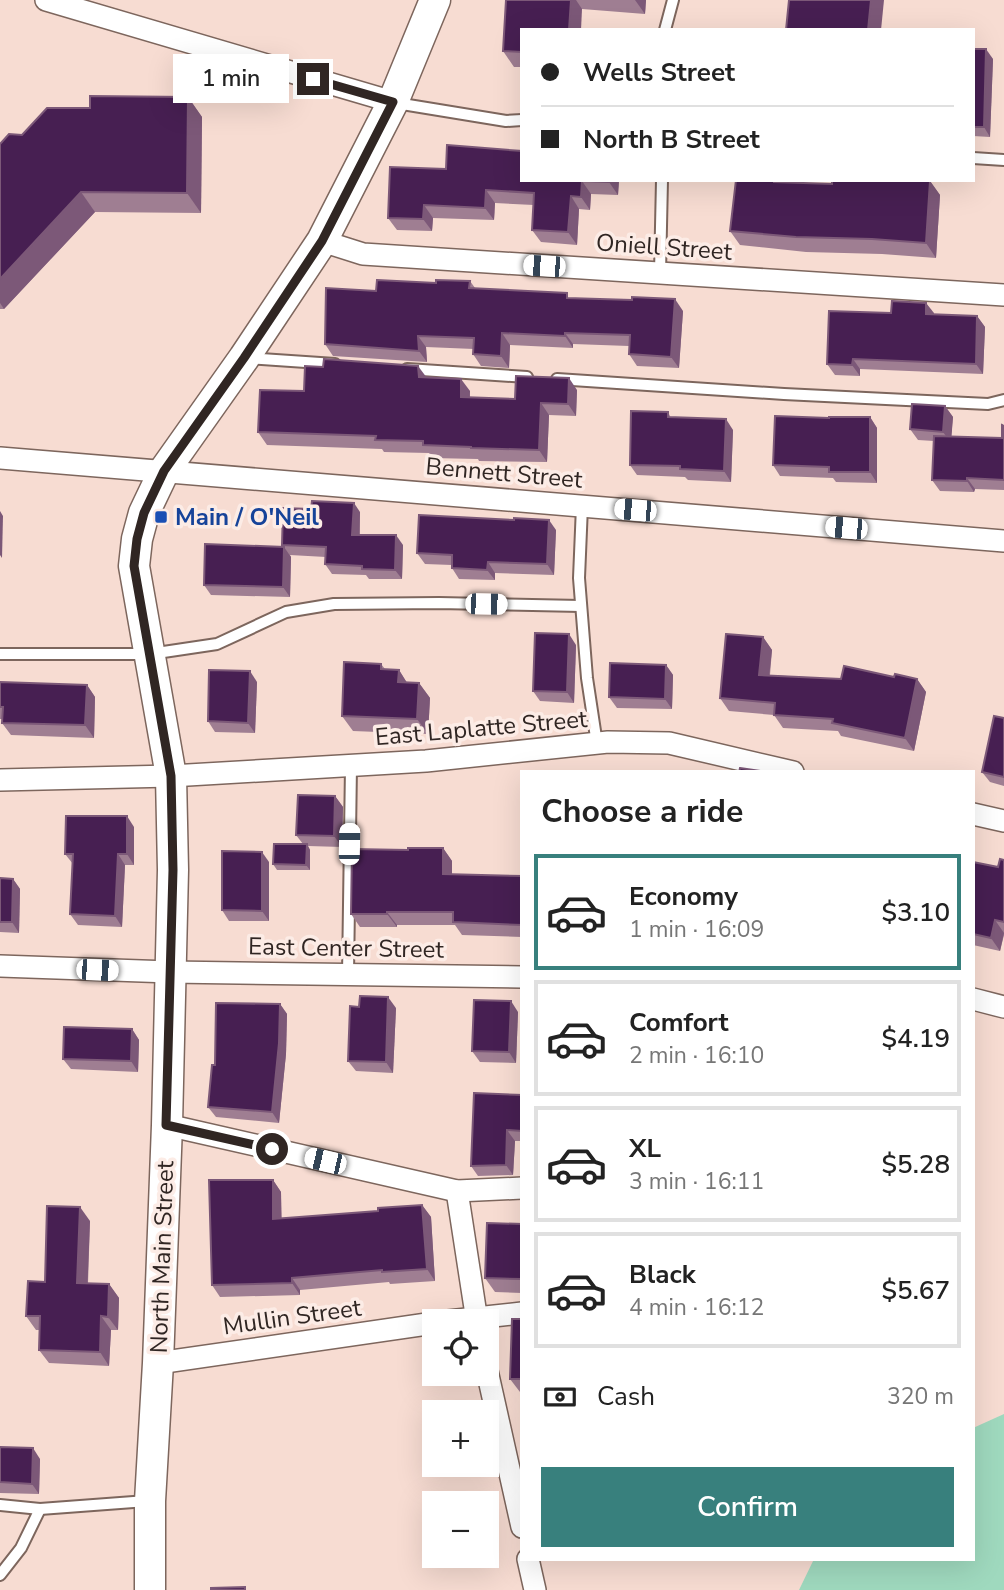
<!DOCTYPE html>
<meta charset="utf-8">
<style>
body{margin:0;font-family:"Nunito Sans",sans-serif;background:#f2f2f2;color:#222;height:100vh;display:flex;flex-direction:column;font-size:26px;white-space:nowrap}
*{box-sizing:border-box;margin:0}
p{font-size:23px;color:#767676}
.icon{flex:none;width:38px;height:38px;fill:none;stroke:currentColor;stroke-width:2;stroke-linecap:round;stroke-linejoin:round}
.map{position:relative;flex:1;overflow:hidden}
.drawer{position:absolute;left:520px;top:770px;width:455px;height:791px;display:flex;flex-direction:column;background:#fff;border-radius:0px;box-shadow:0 7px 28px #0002}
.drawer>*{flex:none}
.banner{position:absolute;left:520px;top:28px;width:455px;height:154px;border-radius:0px;box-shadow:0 7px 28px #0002;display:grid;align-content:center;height:154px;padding:0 21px;background:#fff}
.controls{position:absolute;left:422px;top:1309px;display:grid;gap:14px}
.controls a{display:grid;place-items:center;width:77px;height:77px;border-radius:0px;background:#fff;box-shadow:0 7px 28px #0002;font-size:35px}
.end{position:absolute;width:32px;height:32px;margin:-16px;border:9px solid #302623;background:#fff;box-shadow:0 0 0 4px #fff}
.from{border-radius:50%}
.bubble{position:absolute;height:49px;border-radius:0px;background:#fff;box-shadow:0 7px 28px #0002;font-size:23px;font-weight:600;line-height:49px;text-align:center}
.car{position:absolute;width:21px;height:42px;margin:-21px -10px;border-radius:9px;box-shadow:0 0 5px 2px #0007;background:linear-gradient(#fff 24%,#345 0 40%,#fff 0 76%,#345 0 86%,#fff 0)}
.banner b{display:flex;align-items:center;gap:24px;height:66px;font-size:26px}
.banner b+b{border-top:2px solid #e0e0e0}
.banner i{width:18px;height:18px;background:#222}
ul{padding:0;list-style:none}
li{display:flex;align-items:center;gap:21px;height:116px;margin:0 14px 10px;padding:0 7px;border:4px solid #e0e0e0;border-radius:0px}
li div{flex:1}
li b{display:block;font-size:26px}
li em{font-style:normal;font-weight:600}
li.selected{border-color:#38807d}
li>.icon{width:63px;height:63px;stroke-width:1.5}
h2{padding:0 21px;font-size:32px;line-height:84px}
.pay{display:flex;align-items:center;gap:18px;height:77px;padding:0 21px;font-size:26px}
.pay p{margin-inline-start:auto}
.button{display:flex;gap:14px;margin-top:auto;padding:14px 21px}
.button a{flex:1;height:80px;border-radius:0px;background:#38807d;color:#fff;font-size:28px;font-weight:600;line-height:80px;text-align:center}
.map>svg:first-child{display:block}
</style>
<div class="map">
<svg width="1004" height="1590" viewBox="0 0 1004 1590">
<rect width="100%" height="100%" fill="#f7dcd2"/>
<!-- green -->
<path fill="#9fd9be" d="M1004,1414V1590H799L814,1559H973V1428Z"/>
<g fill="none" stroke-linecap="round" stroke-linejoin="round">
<!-- lane casing -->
<g stroke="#7d665d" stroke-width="14">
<g id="lane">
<path d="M665,30L673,0"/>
<path d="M396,103L506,121L522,120"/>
<path d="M973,158L1004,160"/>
<path d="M660,273L662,180"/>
<path d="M246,358L335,364"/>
<path d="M407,369L527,377"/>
<path d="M557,379L784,394L988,404L1004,400"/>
<path d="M582,506L579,578L587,678L597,744"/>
<path d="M0,654H150L217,644L286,612L334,604L439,603L581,606"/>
<path d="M348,974L351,766"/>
<path d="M0,1505L40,1509L147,1501"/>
<path d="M0,1575L21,1548L40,1509"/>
</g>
</g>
<!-- street casing -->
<g stroke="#7d665d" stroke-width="24">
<g id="street">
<path d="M46,0L393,102"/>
<path d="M322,241L363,254L1004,295"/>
<path d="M0,458L1004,541"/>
<path d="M0,780L171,776L426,761L608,742L669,743L793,772"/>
<path d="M973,814L1004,821"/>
<path d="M0,966L170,972L522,977"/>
<path d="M973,999L1004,1007"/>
<path d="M167,1125L457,1191L522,1188"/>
<path d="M457,1191L477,1321"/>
<path d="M448,1321L522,1313"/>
<path d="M158,1363L434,1323"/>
<path d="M486,1366L522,1527"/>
<path d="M528,1559L535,1590"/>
</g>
</g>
<!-- secondary casing -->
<g stroke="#7d665d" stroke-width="33">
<path id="secondary" d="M150,1590V1501L158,1363L167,1125L173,870L171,776L134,566L137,539L144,513L164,471L244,358L322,241L393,102L435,0"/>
</g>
<!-- lane -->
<use href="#lane" stroke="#fff" stroke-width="10"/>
<!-- street -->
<use href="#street" stroke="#fff" stroke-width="21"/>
<!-- secondary -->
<use href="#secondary" stroke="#fff" stroke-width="30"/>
</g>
<!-- wall -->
<g fill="#9f7e92">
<path d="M506,0H646L645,14L582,9L522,30V67H514L503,51Z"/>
<path d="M973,49L993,59L990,137L973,136Z"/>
<path d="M188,97L202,117L201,213L95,212L4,309H0V144L90,108Z"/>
<path d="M390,167L619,180L618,195L591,194L590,210L579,209L577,245L541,242L532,230L534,205L495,203L494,220L433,218L432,231L397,230L388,218Z"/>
<path d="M930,181L940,195L936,258L882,254L806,252L740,245L730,231L785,182L832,184Z"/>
<path d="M470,281L475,288L683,311L679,368L637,366L629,354V346L573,344V348L510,345L509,368L481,366L473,354L474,349L426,347L427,362L333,356L325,344L376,291L436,283Z"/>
<path d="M926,303L934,315L977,316L985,327L983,374L860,369V376L835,375L827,364L891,313Z"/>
<path d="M427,378L470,391V398L515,399L577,390L576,416L549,415L547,462L479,461L478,459L432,458L429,453L384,452L382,449L267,445L258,432L304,391Z"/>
<path d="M945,406L953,417L951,437L1002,438L1004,426V490L975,489L974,492L940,491L932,480L934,441L918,440L910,429Z"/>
<path d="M668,412L671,418L733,430L731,482L688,480L685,477L637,475L630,465Z"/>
<path d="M870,417L877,428V483L836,482L833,478L780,476L773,465L829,418Z"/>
<path d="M360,512V535L403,545L402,579H369L366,575L332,574L325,564L326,557L290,555L291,557L290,597L211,595L204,585L283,547L282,545Z"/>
<path d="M556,530L554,575L495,573V580L459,579L452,568V565L425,564L417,553Z"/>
<path d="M763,637L772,650L770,675L841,679H917L926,692L914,751L841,736L838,731L783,728L774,715L729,711L720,698Z"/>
<path d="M576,645L574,703L540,701L533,691Z"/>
<path d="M381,664L385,669L399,670L407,683H419L430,698L428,734L353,731L342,716Z"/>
<path d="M666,665L673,675L672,709L617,708L609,697Z"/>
<path d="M0,682L87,685L95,697L94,738L11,735L2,723V719H0Z"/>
<path d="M257,682L255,733L215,732L208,721Z"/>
<path d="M1004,718V786L990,782L982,772Z"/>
<path d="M335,796L343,807L342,847L308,846L310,850V870H277L273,864L303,844L296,835Z"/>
<path d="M134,827V865H125L122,927L78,925L70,914L73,864L65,854Z"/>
<path d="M443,848L452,861V874L522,876V937L462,935L455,925H397V927H360L351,914L408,850Z"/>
<path d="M1004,860V935L1000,951L973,945V862L998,867Z"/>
<path d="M269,862V921H229L222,910Z"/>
<path d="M0,878L13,879L20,889L19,933L0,932Z"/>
<path d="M280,1004L287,1014L286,1054L279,1123L216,1117L208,1107L215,1065Z"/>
<path d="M396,1008L393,1073L356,1071L348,1061Z"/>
<path d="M518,1012L516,1063L480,1062L472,1051Z"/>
<path d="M132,1029L139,1040L138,1072L71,1069L63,1059Z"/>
<path d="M522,1095V1141H515L513,1175L478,1176L471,1166Z"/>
<path d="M273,1180L281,1192V1219L378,1211L422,1205L431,1217L435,1281L390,1284L389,1282L300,1290V1295L220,1297L212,1285Z"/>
<path d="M90,1221L88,1284H109L119,1298L118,1330H111L109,1366L49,1363L39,1350L40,1330H36L26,1316L45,1282Z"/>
<path d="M522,1224V1293L495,1292L485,1278Z"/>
<path d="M522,1319V1392H520L510,1379Z"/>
<path d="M0,1447L40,1459L39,1494L0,1493Z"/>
</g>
<!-- shaded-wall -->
<g fill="#7c5878">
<path d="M571,0H576L582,9L581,30H569Z"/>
<path d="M635,0H646L645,14Z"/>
<path d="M871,0H884L881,30H868Z"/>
<path d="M986,49L993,59L990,137L984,127Z"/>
<path d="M188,97L202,117L201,213L187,193Z"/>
<path d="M609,180H619L618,195L609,182Z"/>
<path d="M582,181L591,194L590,210L581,197Z"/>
<path d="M930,181L940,195L936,258L926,243Z"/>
<path d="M486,190L495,203L494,220L485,208Z"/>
<path d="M81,192L95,212L4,309L0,303V279Z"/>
<path d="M571,196L579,209L577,245L568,232Z"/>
<path d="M424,205L433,218L432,231L423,219Z"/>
<path d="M675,299L683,311L679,368L671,357Z"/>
<path d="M926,303L934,313L933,325L926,314Z"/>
<path d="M977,316L985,327L983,374L976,364Z"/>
<path d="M502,333L510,345L509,368L501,356Z"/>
<path d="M565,333L573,344V348L565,336Z"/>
<path d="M418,336L426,347L427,362L419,351Z"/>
<path d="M853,359L860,369V376L852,365Z"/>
<path d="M418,366L427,378L419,377Z"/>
<path d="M569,378L577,390L576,416L568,404Z"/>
<path d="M461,379L470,391L469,410L461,397Z"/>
<path d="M541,403L549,415L547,462L539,450Z"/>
<path d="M945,406L953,417L951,443L943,432Z"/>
<path d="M870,417L877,428V483L870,472Z"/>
<path d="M726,419L733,430L731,482L724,471Z"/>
<path d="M967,478L975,489L974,492L967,481Z"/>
<path d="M354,503L360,512L359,545L352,535Z"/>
<path d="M0,511L3,516L2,558L0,555Z"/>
<path d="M549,520L556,530L554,575L547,564Z"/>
<path d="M396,535L403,545L402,579L395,570Z"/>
<path d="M284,547L291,557L290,597L283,587Z"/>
<path d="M488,562L495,573V580L487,570Z"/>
<path d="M569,634L576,645L574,703L567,692Z"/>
<path d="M763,637L772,650L768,687L759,675Z"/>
<path d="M666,665L673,675L672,709L665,699Z"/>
<path d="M399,670L409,686L398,682Z"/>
<path d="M250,671L257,682L255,733L248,723Z"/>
<path d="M917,679L926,692L914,751L905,738Z"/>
<path d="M419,683L430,698L428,734L417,719Z"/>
<path d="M87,685L95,697L94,738L85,725Z"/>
<path d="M335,796L343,807L342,847L334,836Z"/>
<path d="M127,816L134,827V865L127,854Z"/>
<path d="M307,844L310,850V870L306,865Z"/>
<path d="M443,848L452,861V887L443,874Z"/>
<path d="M262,852L269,862V921L262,911Z"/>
<path d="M118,854L125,865L122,927L115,916Z"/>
<path d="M13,879L20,889L19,933L12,922Z"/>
<path d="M387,912L397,925V927L387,914Z"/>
<path d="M995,920L1004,933L1000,951L991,938Z"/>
<path d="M388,997L396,1008L393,1073L386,1062Z"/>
<path d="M511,1001L518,1012L516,1063L509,1052Z"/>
<path d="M280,1004L287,1014L286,1054L279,1123L272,1112Z"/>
<path d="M132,1029L139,1040L138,1072L131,1061Z"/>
<path d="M507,1130L515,1141L513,1175L506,1165Z"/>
<path d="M273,1180L281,1192L282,1231L273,1219Z"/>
<path d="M422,1205L431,1217L435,1281L427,1269Z"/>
<path d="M80,1207L90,1221L87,1297L77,1283Z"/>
<path d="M292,1278L300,1290V1295L292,1283Z"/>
<path d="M109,1284L119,1298L118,1330L108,1317Z"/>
<path d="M101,1316L111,1330L109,1366L100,1352Z"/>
<path d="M33,1448L40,1459L39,1494L32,1484Z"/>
</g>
<!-- building -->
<g fill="#471f52" stroke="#7c5878" stroke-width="2">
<path d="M506,0H571L569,30H522V52L503,51Z"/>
<path d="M789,0H871L868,30H786Z"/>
<path d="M973,49H986L984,127H973Z"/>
<path d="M90,96L188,97L187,193L81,192L0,279V144L9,134L22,135L47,108H90Z"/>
<path d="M447,145L522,151V180H609V182L582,181L581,197L571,196L568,232L532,230L534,193L486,190L485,208L424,205L423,219L388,218L390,167L446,169Z"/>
<path d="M736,180H774V182L832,184V180L930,181L926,243L872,239L796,237L730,231Z"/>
<path d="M377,280L436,283V280L470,281L469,288L567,293V298L632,300V297L675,299L671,357L629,354L630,335L565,333V336L502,333L501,356L473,354L474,338L418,336L419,351L325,344L326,288L376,291Z"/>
<path d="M892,301L926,303V314L977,316L976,364L853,359L852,365L827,364L829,311L891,313Z"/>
<path d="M324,359L418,366L419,377L461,379V397L515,399L516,376L569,378L568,404L541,403L539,450L471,448V447L423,445V441L375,440L376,436L258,432L260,390L304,391L305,366L323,367Z"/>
<path d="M912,404L945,406L943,432L910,429Z"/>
<path d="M631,411L668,412V417L726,419L724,471L680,469V466L630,465Z"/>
<path d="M775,416L829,418V417H870V472H829V467L773,465Z"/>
<path d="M1002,425L1004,426V480L967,478V481L932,480L934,436L1002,438Z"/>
<path d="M312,501L354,503L352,535H396L395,570L362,569V566L325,564L326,547L282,545L283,508L311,509Z"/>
<path d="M419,515L514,520V518L549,520L547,564L488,562L487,570L452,568V555L417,553Z"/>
<path d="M205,544L284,547L283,587L204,585Z"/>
<path d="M535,633L569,634L567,692L533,691Z"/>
<path d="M726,634L763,637L759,675L841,679L844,666L894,677L895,674L917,679L905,738L832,723L833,719L774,715L775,703L720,698Z"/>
<path d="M344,662L381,664V669L399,670L398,682L419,683L417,719L342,716Z"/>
<path d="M610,663L666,665L665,699L609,697Z"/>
<path d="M209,670L250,671L248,723L208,721Z"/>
<path d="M0,682L87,685L85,725L2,723L3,707H0Z"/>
<path d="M994,716L1004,718V777L982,772Z"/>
<path d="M740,768L768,772H739Z"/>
<path d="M298,795L335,796L334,836L296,835Z"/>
<path d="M66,816H127V854H118L115,916L70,914L73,854H65Z"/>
<path d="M274,844H307L306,865L273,864Z"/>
<path d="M408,848H443V874L522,876V925L453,922V912H387V914H351L352,849L408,850Z"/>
<path d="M222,851L262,852V911L222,910Z"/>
<path d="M1000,859L1004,860V922L995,920L991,938L973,934V862L998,867Z"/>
<path d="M0,878L13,879L12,922H0Z"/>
<path d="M360,996L388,997L386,1062L348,1061L350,1006L359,1007Z"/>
<path d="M474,1000L511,1001L509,1052L472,1051Z"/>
<path d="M216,1003L280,1004L279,1043L272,1112L208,1107L212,1065H215Z"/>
<path d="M64,1027L132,1029L131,1061L63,1059Z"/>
<path d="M474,1093L522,1095V1131L507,1130L506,1165L471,1166Z"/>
<path d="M209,1180H273V1219L378,1211V1208L422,1205L427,1269L382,1272V1270L292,1278V1283L212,1285Z"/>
<path d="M47,1206L80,1207L77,1283L109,1284L108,1317L101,1316L100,1352L39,1350L40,1316H26L28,1281L45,1282Z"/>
<path d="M487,1223L522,1224L521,1279L485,1278Z"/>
<path d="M512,1319H522V1379H510Z"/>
<path d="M0,1447L33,1448L32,1484L0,1482Z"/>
<path d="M245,1587V1590H211V1588Z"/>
</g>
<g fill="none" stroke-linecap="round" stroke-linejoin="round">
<!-- route -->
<path stroke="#302623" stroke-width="9" d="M272,1149L166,1125L173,870L171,776L134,566L137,539L144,513L164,471L244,358L322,241L393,102L313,79"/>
</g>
<!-- markers -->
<rect fill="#1a4fb4" stroke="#fcece6" stroke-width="2.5" x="154" y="510" width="14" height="14" rx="3.5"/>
<g text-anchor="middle" stroke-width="7" stroke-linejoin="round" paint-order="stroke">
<!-- street labels -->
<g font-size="24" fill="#302623" stroke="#fcece6">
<text transform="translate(664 247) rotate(4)" y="8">Oniell Street</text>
<text transform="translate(504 473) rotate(5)" y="8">Bennett Street</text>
<text transform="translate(481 728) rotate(-5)" y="8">East Laplatte Street</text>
<text transform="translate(346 948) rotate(1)" y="8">East Center Street</text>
<text transform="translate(162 1257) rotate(-88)" y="8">North Main Street</text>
<text transform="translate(292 1317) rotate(-8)" y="8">Mullin Street</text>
</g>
<!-- transit labels -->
<g font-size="24" font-weight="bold" fill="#164399" stroke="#fcece6" text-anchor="start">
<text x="175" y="525">Main / O'Neil</text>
</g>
</g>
</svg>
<div class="controls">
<a><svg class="icon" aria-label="locate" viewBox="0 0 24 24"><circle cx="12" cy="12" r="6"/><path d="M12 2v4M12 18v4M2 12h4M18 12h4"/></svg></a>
<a>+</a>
<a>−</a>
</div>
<i class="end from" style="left:272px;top:1149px"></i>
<i class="end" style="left:313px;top:79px"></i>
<div class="bubble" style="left:173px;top:54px;width:116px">1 min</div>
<i class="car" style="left:544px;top:266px;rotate:273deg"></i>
<i class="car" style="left:635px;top:510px;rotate:275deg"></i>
<i class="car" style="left:846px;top:528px;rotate:275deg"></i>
<i class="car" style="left:486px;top:604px;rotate:91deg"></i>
<i class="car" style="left:349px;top:844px;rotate:1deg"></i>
<i class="car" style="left:97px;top:970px;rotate:92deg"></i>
<i class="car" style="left:325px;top:1161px;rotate:283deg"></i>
<div class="banner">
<b><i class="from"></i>Wells Street</b>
<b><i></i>North B Street</b>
</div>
<section class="drawer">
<h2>Choose a ride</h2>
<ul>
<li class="selected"><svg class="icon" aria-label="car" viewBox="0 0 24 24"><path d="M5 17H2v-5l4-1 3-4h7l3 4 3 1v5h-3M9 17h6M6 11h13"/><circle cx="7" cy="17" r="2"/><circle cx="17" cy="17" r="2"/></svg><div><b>Economy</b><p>1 min · 16:09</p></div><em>$3.10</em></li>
<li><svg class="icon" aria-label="car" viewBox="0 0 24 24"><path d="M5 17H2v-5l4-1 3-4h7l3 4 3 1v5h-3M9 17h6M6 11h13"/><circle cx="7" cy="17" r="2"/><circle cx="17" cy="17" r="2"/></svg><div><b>Comfort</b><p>2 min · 16:10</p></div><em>$4.19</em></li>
<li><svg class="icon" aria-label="car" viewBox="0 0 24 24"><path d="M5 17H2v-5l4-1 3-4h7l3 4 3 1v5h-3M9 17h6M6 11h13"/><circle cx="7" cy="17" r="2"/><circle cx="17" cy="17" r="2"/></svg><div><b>XL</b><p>3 min · 16:11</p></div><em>$5.28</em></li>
<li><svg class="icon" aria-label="car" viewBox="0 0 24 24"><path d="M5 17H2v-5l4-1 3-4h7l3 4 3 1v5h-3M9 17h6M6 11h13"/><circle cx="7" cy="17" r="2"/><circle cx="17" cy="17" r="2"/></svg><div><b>Black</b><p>4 min · 16:12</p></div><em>$5.67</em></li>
</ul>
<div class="pay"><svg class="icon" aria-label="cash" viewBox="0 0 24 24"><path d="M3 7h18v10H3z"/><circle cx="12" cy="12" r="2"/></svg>Cash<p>320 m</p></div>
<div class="button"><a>Confirm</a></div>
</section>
</div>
